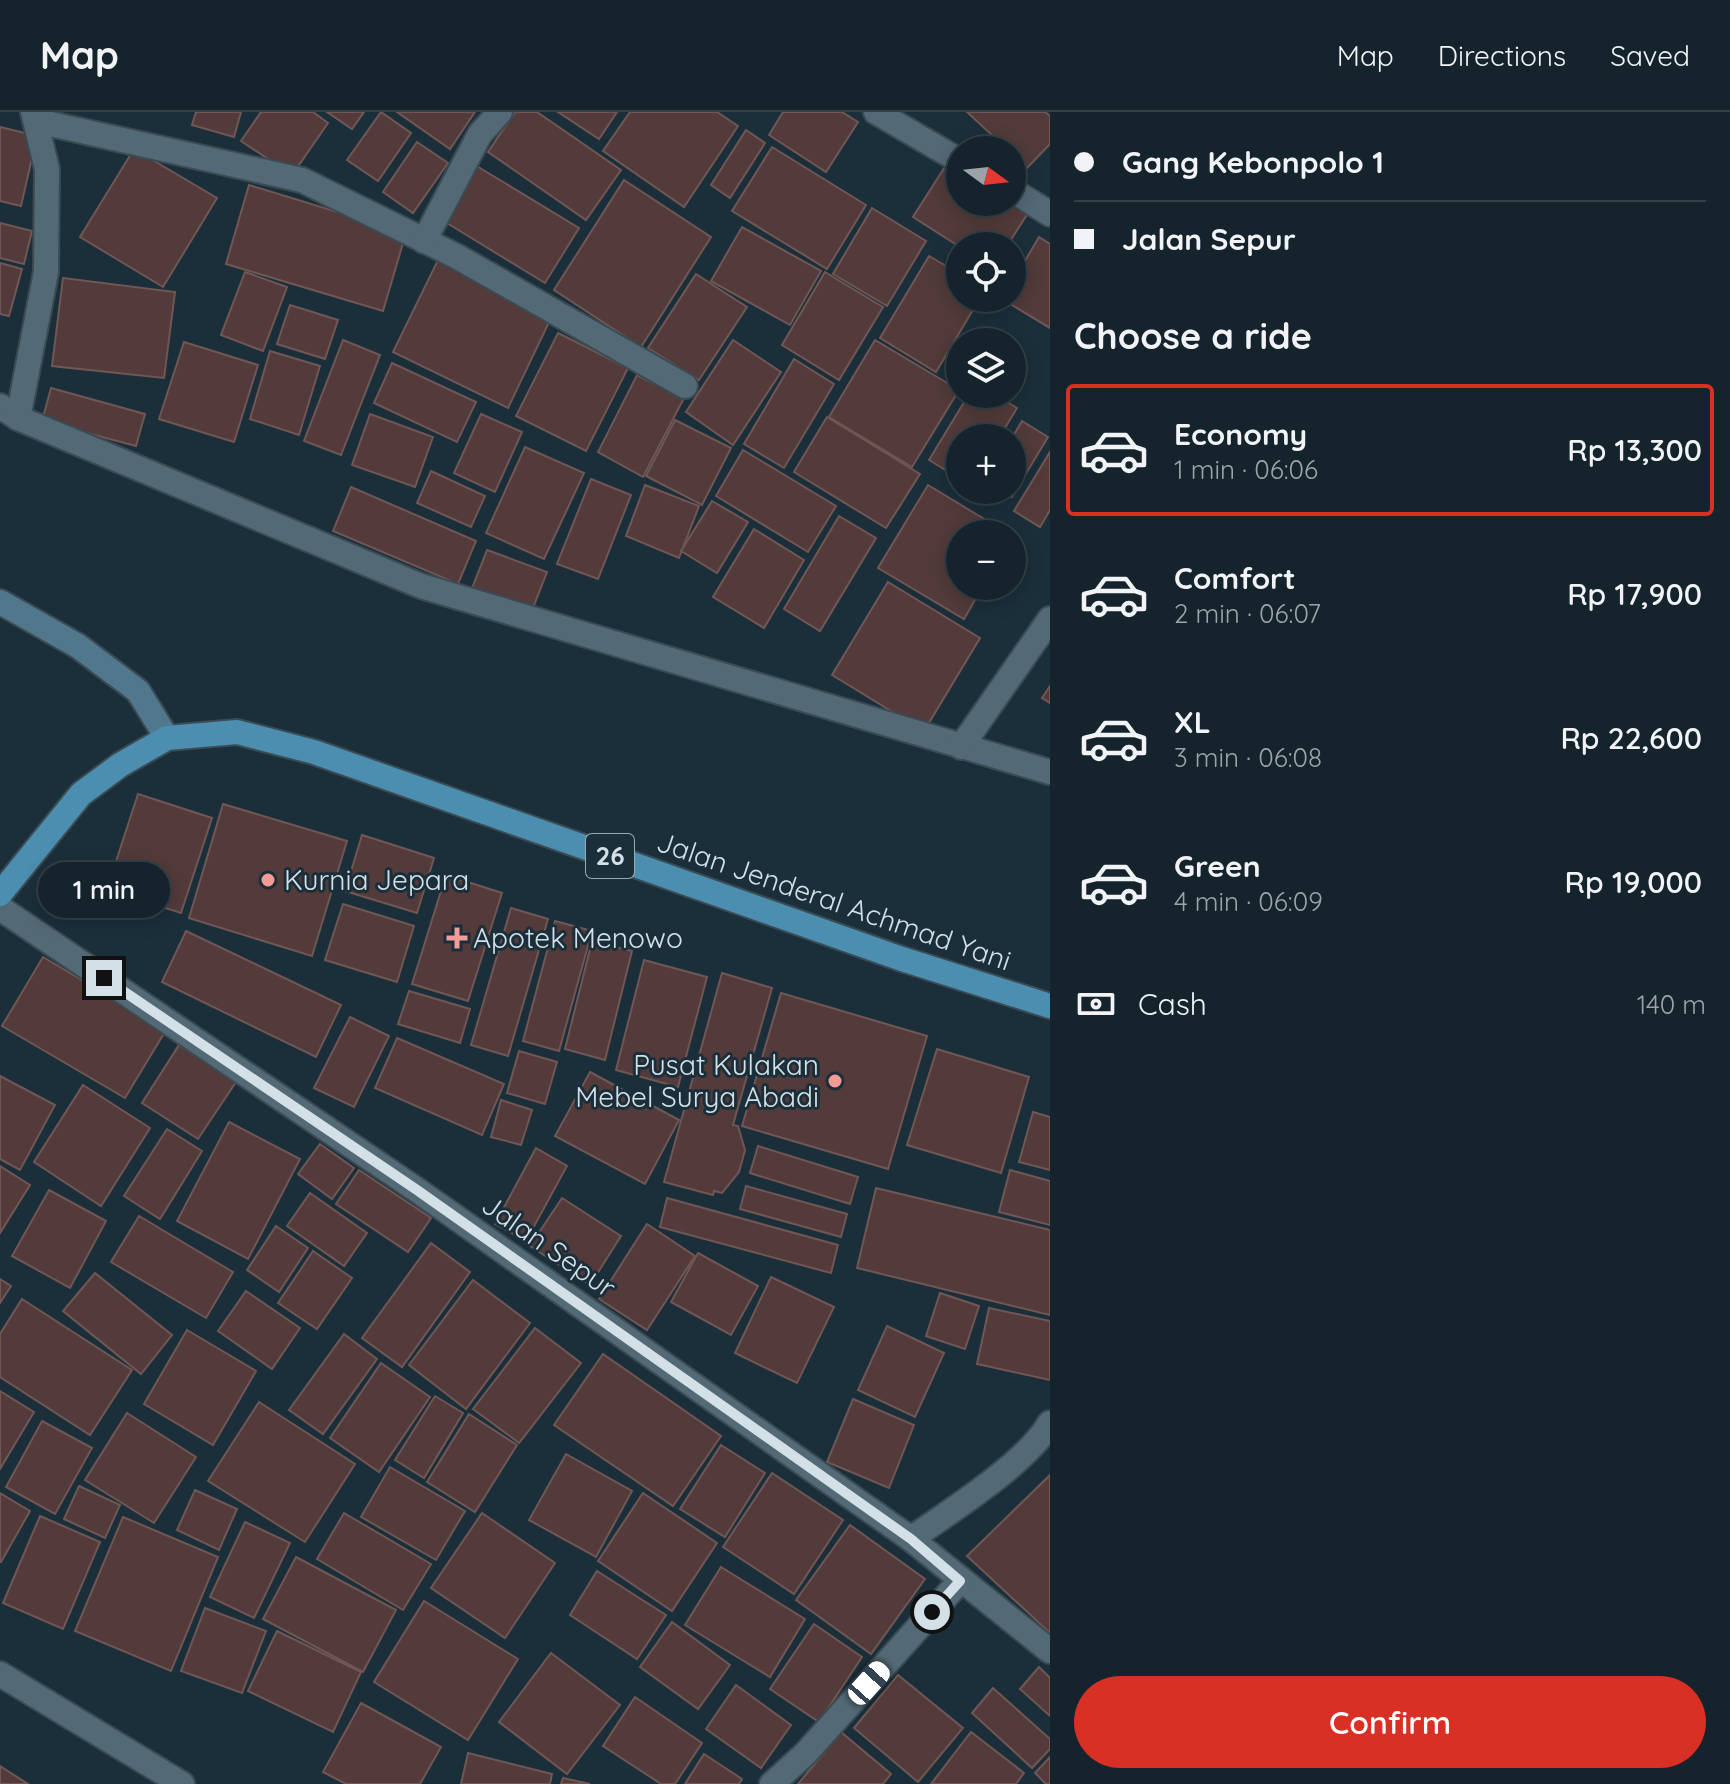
<!DOCTYPE html>
<meta charset="utf-8">
<style>
body{margin:0;font-family:Quicksand,sans-serif;background:#1d2b34;color:#f1f3f6;height:100vh;display:flex;flex-direction:column;font-size:30px;white-space:nowrap}
*{box-sizing:border-box;margin:0}
p{font-size:26px;color:#9da4a9}
.icon{flex:none;width:44px;height:44px;fill:none;stroke:currentColor;stroke-width:2;stroke-linecap:round;stroke-linejoin:round}
.map{position:relative;flex:1;overflow:hidden}
.side{display:flex;flex-direction:column;background:#14232c;width:680px}
.side>*{flex:none}
.guide{display:grid;align-content:center;height:176px;padding:0 24px;background:#14232c}
.needle{width:52px;rotate:105deg}
.buttons{position:absolute;left:946px;top:24px;display:grid;gap:16px}
.buttons a{display:grid;place-items:center;width:80px;height:80px;border-radius:50%;background:#14232c;box-shadow:0 4px 20px #0003,0 0 0 2px #334048;font-size:40px}
.end{position:absolute;width:36px;height:36px;margin:-18px;border:10px solid #d4e0e7;background:#111;box-shadow:0 0 0 4px #111}
.from{border-radius:50%}
.bubble{position:absolute;height:56px;border-radius:28px;background:#14232c;box-shadow:0 4px 20px #0003,0 0 0 2px #334048;font-size:26px;font-weight:600;line-height:56px;text-align:center}
.car{position:absolute;width:24px;height:48px;margin:-24px -12px;border-radius:10px;box-shadow:0 0 6px 2px #0007;background:linear-gradient(#fff 24%,#345 0 40%,#fff 0 76%,#345 0 86%,#fff 0)}
.guide b{display:flex;align-items:center;gap:28px;height:76px;font-size:30px}
.guide b+b{border-top:2px solid #334048}
.guide i{width:20px;height:20px;background:#f1f3f6}
ul{padding:0;list-style:none}
li{display:flex;align-items:center;gap:24px;height:132px;margin:0 16px 12px;padding:0 8px;border:4px solid transparent;border-radius:8px}
li div{flex:1}
li b{display:block;font-size:30px}
li em{font-style:normal;font-weight:600}
li.selected{border-color:#d93025}
li>.icon{width:72px;height:72px;stroke-width:1.5}
h2{padding:0 24px;font-size:36px;line-height:96px}
.pay{display:flex;align-items:center;gap:20px;height:88px;padding:0 24px;font-size:30px}
.pay p{margin-inline-start:auto}
.cta{display:flex;gap:16px;margin-top:auto;padding:16px 24px}
.cta a{flex:1;height:92px;border-radius:48px;background:#d93025;color:#fff;font-size:32px;font-weight:600;line-height:92px;text-align:center}
header{display:flex;align-items:center;gap:48px;box-sizing:border-box;height:112px;padding:0 40px;background:#14232c;border-bottom:2px solid #334048}
header strong{font-size:38px}
nav{display:flex;gap:44px;margin-inline-start:auto;font-size:28px}
main{display:flex;flex:1;min-height:0}
.map>svg:first-child{display:block}
</style>
<header>
<strong>Map</strong>
<nav><a>Map</a><a>Directions</a><a>Saved</a></nav>
</header>
<main>
<div class="map">
<svg width="1050" height="1672" viewBox="0 0 1050 1672">
<rect width="100%" height="100%" fill="#1b2f3a"/>
<!-- building -->
<g fill="#523b3a" stroke="#705755" stroke-width="2">
<path d="M196,0H241L234,25L192,13Z"/>
<path d="M261,0H313L328,11L292,63L241,29Z"/>
<path d="M327,0H364L352,17Z"/>
<path d="M381,0L411,21L378,69L347,48Z"/>
<path d="M397,0H475L450,37Z"/>
<path d="M515,0H537L621,58L586,108L488,40Z"/>
<path d="M558,0H617L599,27Z"/>
<path d="M630,0H717L738,14L684,95L603,39Z"/>
<path d="M783,0H842L858,10L826,60L769,23Z"/>
<path d="M967,0H1045L1050,4V32L1027,56L1012,42V38H1008Z"/>
<path d="M0,15L37,24L21,94L0,89Z"/>
<path d="M746,18L765,31L730,86L711,73Z"/>
<path d="M417,30L448,51L413,101L383,80Z"/>
<path d="M772,35L866,93L827,157L732,99Z"/>
<path d="M134,37L217,86L163,175L80,125Z"/>
<path d="M948,50L960,58V90H1011L1028,101L1007,134L960,135L913,105Z"/>
<path d="M475,53L579,116L545,171L442,108Z"/>
<path d="M624,68L711,125L641,235L554,178Z"/>
<path d="M249,73L406,121L383,199L226,152Z"/>
<path d="M872,96L926,129L887,194L833,162Z"/>
<path d="M0,111L32,119L24,152L0,146Z"/>
<path d="M742,115L821,159L790,213L711,169Z"/>
<path d="M1039,125L1050,132V216L1002,187L1012,186V171Z"/>
<path d="M929,144L960,162V186H980L936,260L880,226Z"/>
<path d="M438,148L552,204L508,296L393,240Z"/>
<path d="M0,151L22,157L9,204L0,202Z"/>
<path d="M245,160L287,175L263,239L221,223Z"/>
<path d="M825,160L883,195L839,268L782,233Z"/>
<path d="M696,162L747,195L699,268L648,236Z"/>
<path d="M63,166L175,180L164,266L52,254Z"/>
<path d="M290,193L338,208L325,247L277,232Z"/>
<path d="M558,221L628,256L586,339L516,304Z"/>
<path d="M343,228L380,243L341,343L304,329Z"/>
<path d="M733,228L781,260L733,333L686,300Z"/>
<path d="M875,228L959,278L912,355L829,305Z"/>
<path d="M184,230L258,253L234,330L159,307Z"/>
<path d="M270,239L320,254L299,323L250,307Z"/>
<path d="M794,247L834,272L784,356L744,332Z"/>
<path d="M392,251L476,290L457,330L374,291Z"/>
<path d="M637,263L684,286L643,365L598,340Z"/>
<path d="M51,276L145,302L136,334L42,309Z"/>
<path d="M969,282H994L1017,296L999,326H960V367L929,348Z"/>
<path d="M370,302L433,325L415,375L352,353Z"/>
<path d="M481,302L522,320L495,380L454,361Z"/>
<path d="M827,305L920,362L886,416L794,360Z"/>
<path d="M675,308L731,336L702,393L646,364Z"/>
<path d="M1022,309L1048,325L1012,385L1001,378H1012V326Z"/>
<path d="M525,335L584,361L544,447L486,421Z"/>
<path d="M743,338L836,394L808,440L716,384Z"/>
<path d="M1050,340V398L1040,415L1014,399Z"/>
<path d="M431,359L485,384L471,415L417,391Z"/>
<path d="M591,367L631,383L598,467L557,452Z"/>
<path d="M645,373L699,394L679,446L626,424Z"/>
<path d="M928,373L1009,422H960V474H983L964,507L878,456Z"/>
<path d="M351,375L476,429L458,472L333,419Z"/>
<path d="M712,389L748,410L717,461L681,439Z"/>
<path d="M839,404L876,426L820,519L784,497Z"/>
<path d="M754,417L804,448L764,516L713,485Z"/>
<path d="M487,438L547,460L531,501L471,479Z"/>
<path d="M888,470L980,526L924,619L832,563Z"/>
<path d="M1050,574V591L1042,586Z"/>
<path d="M138,682L212,706L181,801L107,777Z"/>
<path d="M223,692L347,729L312,844L189,806Z"/>
<path d="M362,723L434,746L417,801L345,779Z"/>
<path d="M446,763L502,781L468,889L412,872Z"/>
<path d="M343,792L414,814L397,870L325,848Z"/>
<path d="M511,796L548,807L508,944L471,933Z"/>
<path d="M555,809L592,819L559,939L523,929Z"/>
<path d="M186,819L341,893L316,945L162,870Z"/>
<path d="M592,829L632,839L605,948L565,937Z"/>
<path d="M43,845L166,918L125,986L2,914Z"/>
<path d="M644,848L707,865L678,975L616,958Z"/>
<path d="M722,861L772,876L733,1013L738,1014L745,1038L739,1060L722,1081L714,1079L713,1083L664,1070Z"/>
<path d="M409,879L470,897L460,931L398,912Z"/>
<path d="M781,881L927,924L888,1057L742,1014Z"/>
<path d="M350,905L389,924L354,995L314,976Z"/>
<path d="M397,926L504,972L482,1023L375,976Z"/>
<path d="M179,933L236,970L198,1027L142,991Z"/>
<path d="M937,937L1029,965L1001,1061L907,1033Z"/>
<path d="M519,939L557,950L545,992L507,981Z"/>
<path d="M590,960L679,1008L645,1072L555,1024Z"/>
<path d="M0,964L55,993L20,1058L0,1047Z"/>
<path d="M83,973L150,1016L101,1094L34,1050Z"/>
<path d="M501,988L532,998L521,1033L491,1025Z"/>
<path d="M1033,1000L1050,1005V1058L1019,1050Z"/>
<path d="M229,1010L300,1047L248,1147L177,1109Z"/>
<path d="M167,1017L202,1039L160,1107L124,1084Z"/>
<path d="M320,1032L354,1056L332,1087L298,1062Z"/>
<path d="M758,1034L858,1065L850,1092L750,1061Z"/>
<path d="M536,1036L567,1054L526,1129L495,1112Z"/>
<path d="M0,1054L30,1073L0,1121Z"/>
<path d="M359,1058L431,1106L408,1140L336,1092Z"/>
<path d="M1010,1058L1050,1069V1113L999,1100Z"/>
<path d="M746,1074L847,1102L841,1125L740,1097Z"/>
<path d="M876,1076L1050,1118V1203L857,1156Z"/>
<path d="M49,1078L106,1109L70,1176L12,1144Z"/>
<path d="M310,1081L367,1121L344,1154L287,1114Z"/>
<path d="M562,1086L621,1124L590,1173L530,1134Z"/>
<path d="M667,1086L838,1133L831,1161L660,1115Z"/>
<path d="M139,1104L233,1160L206,1206L111,1150Z"/>
<path d="M647,1112L695,1144L647,1218L599,1187Z"/>
<path d="M276,1114L308,1136L279,1180L247,1158Z"/>
<path d="M431,1131L470,1160L402,1255L362,1226Z"/>
<path d="M313,1139L352,1166L317,1217L278,1191Z"/>
<path d="M698,1141L758,1174L731,1223L671,1190Z"/>
<path d="M95,1161L172,1223L141,1262L63,1199Z"/>
<path d="M771,1165L834,1195L797,1271L735,1241Z"/>
<path d="M0,1167L11,1174L0,1191Z"/>
<path d="M473,1168L530,1211L466,1297L409,1253Z"/>
<path d="M246,1179L300,1216L272,1257L218,1219Z"/>
<path d="M940,1181L979,1194L965,1237L926,1224Z"/>
<path d="M22,1187L132,1258L90,1323L0,1265V1222Z"/>
<path d="M989,1196L1050,1209V1268L977,1252Z"/>
<path d="M887,1214L944,1241L915,1305L858,1278Z"/>
<path d="M535,1216L581,1251L519,1331L473,1297Z"/>
<path d="M187,1218L256,1259L213,1333L144,1292Z"/>
<path d="M344,1222L377,1247L323,1322L289,1298Z"/>
<path d="M603,1242L721,1324L673,1394L554,1313Z"/>
<path d="M381,1251L430,1285L379,1360L330,1326Z"/>
<path d="M0,1279L34,1300L0,1357Z"/>
<path d="M435,1284L463,1301L424,1366L395,1348Z"/>
<path d="M853,1287L914,1313L889,1376L827,1350Z"/>
<path d="M259,1290L355,1352L305,1430L208,1369Z"/>
<path d="M127,1301L196,1345L154,1411L85,1368Z"/>
<path d="M469,1302L517,1333L475,1400L427,1370Z"/>
<path d="M42,1309L92,1336L55,1402L6,1375Z"/>
<path d="M721,1333L765,1361L725,1425L680,1397Z"/>
<path d="M566,1342L632,1379L596,1445L529,1408Z"/>
<path d="M390,1355L465,1399L436,1448L361,1405Z"/>
<path d="M772,1361L843,1408L794,1482L723,1435Z"/>
<path d="M1050,1363V1521L967,1444Z"/>
<path d="M79,1374L120,1393L105,1426L64,1407Z"/>
<path d="M195,1378L237,1397L219,1438L177,1418Z"/>
<path d="M0,1381L30,1399L1,1450H0Z"/>
<path d="M643,1381L717,1431L672,1499L598,1449Z"/>
<path d="M344,1401L431,1452L403,1498L317,1447Z"/>
<path d="M482,1401L555,1451L505,1526L431,1476Z"/>
<path d="M40,1404L100,1430L63,1517L3,1491Z"/>
<path d="M123,1405L218,1445L171,1559L75,1519Z"/>
<path d="M245,1410L290,1431L254,1506L210,1485Z"/>
<path d="M850,1413L925,1467L871,1542L796,1488Z"/>
<path d="M296,1445L396,1498L363,1560L263,1507Z"/>
<path d="M721,1455L805,1507L770,1565L685,1513Z"/>
<path d="M597,1459L666,1503L637,1547L570,1503Z"/>
<path d="M424,1489L518,1547L468,1628L374,1570Z"/>
<path d="M205,1496L266,1519L242,1581L181,1559Z"/>
<path d="M672,1510L730,1553L698,1597L640,1555Z"/>
<path d="M814,1512L862,1545L819,1610L770,1577Z"/>
<path d="M277,1519L361,1560L333,1620L248,1579Z"/>
<path d="M551,1541L620,1593L567,1662L499,1610Z"/>
<path d="M1039,1555L1050,1566V1604L1020,1577Z"/>
<path d="M898,1563L963,1616L918,1670L854,1616Z"/>
<path d="M736,1573L791,1613L761,1656L706,1617Z"/>
<path d="M993,1576L1050,1627V1637L1032,1656L972,1601Z"/>
<path d="M635,1585L702,1631L675,1672H661L603,1634Z"/>
<path d="M361,1591L441,1635L420,1672H346L323,1660Z"/>
<path d="M841,1620L891,1662L883,1672H798Z"/>
<path d="M971,1620L1024,1661L1016,1672H931Z"/>
<path d="M468,1641L552,1662L550,1672H461Z"/>
<path d="M704,1642L742,1667L739,1672H685Z"/>
<path d="M1050,1645V1672H1046L1035,1661Z"/>
<path d="M0,1654L28,1672H0Z"/>
<path d="M563,1666L590,1672H561Z"/>
</g>
<g fill="none" stroke-linecap="round" stroke-linejoin="round">
<!-- service casing -->
<g stroke="#3a4b54" stroke-width="28">
<path id="service" d="M0,1562L182,1672"/>
</g>
<!-- minor casing -->
<g stroke="#3a4b54" stroke-width="28">
<g id="minor">
<path d="M876,0L960,49"/>
<path d="M37,9L302,68L456,144L685,274"/>
<path d="M1012,78L1050,102"/>
<path d="M424,129L480,22L500,0"/>
<path d="M0,294L18,306L421,474L1050,660"/>
<path d="M18,306L46,160L47,57L33,0"/>
<path d="M961,635L1050,507"/>
<path d="M0,796L417,1078L911,1427L1050,1539"/>
<path d="M911,1427C950,1399 1027,1351 1050,1311"/>
<path d="M772,1672L806,1641L960,1469"/>
</g>
</g>
<!-- secondary casing -->
<g stroke="#3a4b54" stroke-width="28">
<path id="secondary" d="M0,490L78,534L138,579L167,626"/>
</g>
<!-- trunk casing -->
<g stroke="#3a4b54" stroke-width="28">
<path id="trunk" d="M0,782L81,682L120,653L167,626L237,620L314,640L902,847L1050,894"/>
</g>
<!-- service -->
<use href="#service" stroke="#536975" stroke-width="24"/>
<!-- minor -->
<use href="#minor" stroke="#536975" stroke-width="24"/>
<!-- secondary -->
<use href="#secondary" stroke="#50778b" stroke-width="24"/>
<!-- trunk -->
<use href="#trunk" stroke="#4b8eb0" stroke-width="24"/>
</g>
<g fill="none" stroke-linecap="round" stroke-linejoin="round">
<!-- route -->
<path stroke="#d4e0e7" stroke-width="10" d="M104,866L417,1078L911,1427L960,1469L932,1500"/>
</g>
<!-- markers -->
<g fill="#f59b96" stroke="#1b2f3a" stroke-width="3">
<circle cx="268" cy="768" r="8"/>
<path d="M453 814h8v8h8v8h-8v8h-8v-8h-8v-8h8z"/>
<circle cx="835" cy="969" r="8"/>
</g>
<g text-anchor="middle" stroke-width="6" stroke-linejoin="round" paint-order="stroke">
<!-- shield labels -->
<rect fill="#1b2f3a" stroke="#9cabb3" stroke-width="2" x="586" y="722" width="48" height="44" rx="6"/>
<g font-size="26" font-weight="bold" fill="#d4e0e7">
<text x="610" y="753">26</text>
</g>
<!-- poi labels -->
<g font-size="28" fill="#d4e0e7" stroke="#1b2f3a" text-anchor="start">
<text x="284" y="778">Kurnia Jepara</text>
<text x="473" y="836">Apotek Menowo</text>
<text x="819" y="963" text-anchor="end">Pusat Kulakan<tspan x="819" dy="32">Mebel Surya Abadi</tspan></text>
</g>
<!-- street labels -->
<g font-size="28" fill="#d4e0e7" stroke="#1b2f3a">
<text transform="translate(834 789) rotate(19)" y="10">Jalan Jenderal Achmad Yani</text>
<text transform="translate(549 1134) rotate(35)" y="10">Jalan Sepur</text>
</g>
</g>
</svg>
<div class="buttons">
<a><svg class="needle" viewBox="-14 -14 28 28"><path d="M0-13l5 13h-10z" fill="#e53935"/><path d="M0 13l5-13h-10z" fill="#9da4a9"/></svg></a>
<a><svg class="icon" aria-label="locate" viewBox="0 0 24 24"><circle cx="12" cy="12" r="6"/><path d="M12 2v4M12 18v4M2 12h4M18 12h4"/></svg></a>
<a><svg class="icon" aria-label="layers" viewBox="0 0 24 24"><path d="M12 4l9 5-9 5-9-5zM3 14l9 5 9-5"/></svg></a>
<a>+</a>
<a>−</a>
</div>
<i class="end from" style="left:932px;top:1500px"></i>
<i class="end" style="left:104px;top:866px"></i>
<div class="bubble" style="left:38px;top:750px;width:132px">1 min</div>
<i class="car" style="left:869px;top:1571px;rotate:42deg"></i>
</div>
<section class="side">
<div class="guide">
<b><i class="from"></i>Gang Kebonpolo 1</b>
<b><i></i>Jalan Sepur</b>
</div>
<h2>Choose a ride</h2>
<ul>
<li class="selected"><svg class="icon" aria-label="car" viewBox="0 0 24 24"><path d="M5 17H2v-5l4-1 3-4h7l3 4 3 1v5h-3M9 17h6M6 11h13"/><circle cx="7" cy="17" r="2"/><circle cx="17" cy="17" r="2"/></svg><div><b>Economy</b><p>1 min · 06:06</p></div><em>Rp 13,300</em></li>
<li><svg class="icon" aria-label="car" viewBox="0 0 24 24"><path d="M5 17H2v-5l4-1 3-4h7l3 4 3 1v5h-3M9 17h6M6 11h13"/><circle cx="7" cy="17" r="2"/><circle cx="17" cy="17" r="2"/></svg><div><b>Comfort</b><p>2 min · 06:07</p></div><em>Rp 17,900</em></li>
<li><svg class="icon" aria-label="car" viewBox="0 0 24 24"><path d="M5 17H2v-5l4-1 3-4h7l3 4 3 1v5h-3M9 17h6M6 11h13"/><circle cx="7" cy="17" r="2"/><circle cx="17" cy="17" r="2"/></svg><div><b>XL</b><p>3 min · 06:08</p></div><em>Rp 22,600</em></li>
<li><svg class="icon" aria-label="car" viewBox="0 0 24 24"><path d="M5 17H2v-5l4-1 3-4h7l3 4 3 1v5h-3M9 17h6M6 11h13"/><circle cx="7" cy="17" r="2"/><circle cx="17" cy="17" r="2"/></svg><div><b>Green</b><p>4 min · 06:09</p></div><em>Rp 19,000</em></li>
</ul>
<div class="pay"><svg class="icon" aria-label="cash" viewBox="0 0 24 24"><path d="M3 7h18v10H3z"/><circle cx="12" cy="12" r="2"/></svg>Cash<p>140 m</p></div>
<div class="cta"><a>Confirm</a></div>
</section>
</main>
